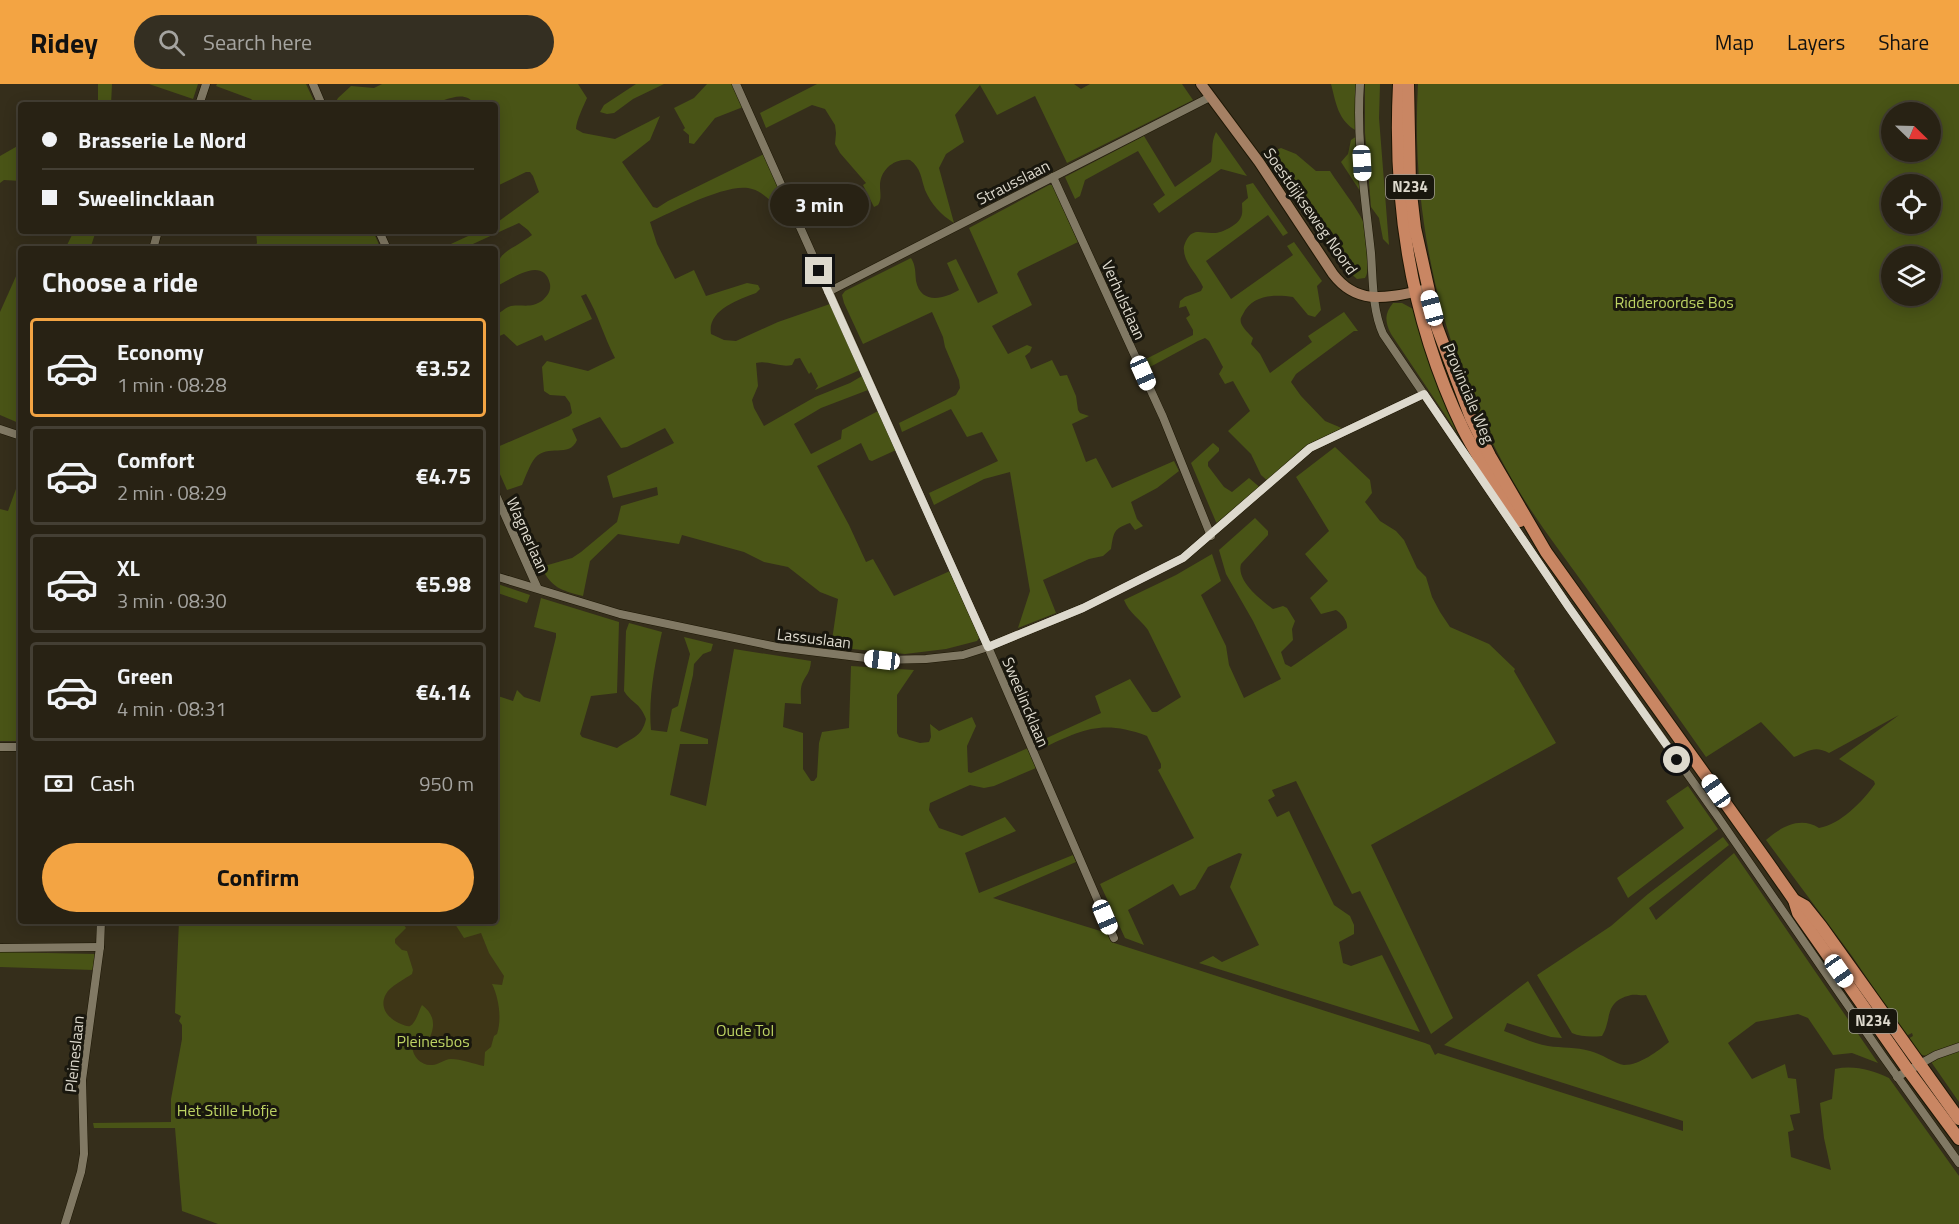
<!DOCTYPE html>
<meta charset="utf-8">
<style>
body{margin:0;font-family:"Titillium Web",sans-serif;background:#342f22;color:#f1f3f6;height:100vh;display:flex;flex-direction:column;font-size:22px;white-space:nowrap}
*{box-sizing:border-box;margin:0}
p{font-size:20px;color:#a5a4a0}
.icon{flex:none;width:33px;height:33px;fill:none;stroke:currentColor;stroke-width:2;stroke-linecap:round;stroke-linejoin:round}
.map{position:relative;flex:1;overflow:hidden}
.details{position:absolute;left:18px;top:162px;width:480px;height:678px;display:flex;flex-direction:column;background:#282214;border-radius:6px;box-shadow:0 3px 15px #0003,0 0 0 2px #443f34}
.details>*{flex:none}
.top-card{position:absolute;left:18px;top:18px;width:480px;height:132px;border-radius:6px;box-shadow:0 3px 15px #0003,0 0 0 2px #443f34;display:grid;align-content:center;height:132px;padding:0 24px;background:#282214}
.needle{width:39px;rotate:113deg}
.tools{position:absolute;left:1881px;top:18px;display:grid;gap:12px}
.tools a{display:grid;place-items:center;width:60px;height:60px;border-radius:50%;background:#282214;box-shadow:0 3px 15px #0003,0 0 0 2px #443f34;font-size:30px}
.end{position:absolute;width:27px;height:27px;margin:-14px;border:8px solid #ddd9cd;background:#111;box-shadow:0 0 0 3px #111}
.from{border-radius:50%}
.bubble{position:absolute;height:42px;border-radius:21px;background:#282214;box-shadow:0 3px 15px #0003,0 0 0 2px #443f34;font-size:20px;font-weight:700;line-height:42px;text-align:center}
.car{position:absolute;width:18px;height:36px;margin:-18px -9px;border-radius:8px;box-shadow:0 0 4px 2px #0007;background:linear-gradient(#fff 24%,#345 0 40%,#fff 0 76%,#345 0 86%,#fff 0)}
.top-card b{display:flex;align-items:center;gap:21px;height:57px;font-size:22px}
.top-card b+b{border-top:2px solid #443f34}
.top-card i{width:15px;height:15px;background:#f1f3f6}
ul{padding:0;list-style:none}
li{display:flex;align-items:center;gap:18px;height:99px;margin:0 12px 9px;padding:0 12px;border:3px solid #443f34;border-radius:6px}
li div{flex:1}
li b{display:block;font-size:22px}
li em{font-style:normal;font-weight:700}
li.active{border-color:#f3a443}
li>.icon{width:54px;height:54px;stroke-width:1.5}
h2{padding:0 24px;font-size:27px;line-height:72px}
.pay{display:flex;align-items:center;gap:15px;height:66px;padding:0 24px;font-size:22px}
.pay p{margin-inline-start:auto}
.button{display:flex;gap:12px;margin-top:auto;padding:12px 24px}
.button a{flex:1;height:69px;border-radius:36px;background:#f3a443;color:#111;font-size:24px;font-weight:700;line-height:69px;text-align:center}
header{display:flex;align-items:center;gap:36px;box-sizing:border-box;height:84px;padding:0 30px;background:#f3a443;color:#111}
header strong{font-size:28px}
nav{display:flex;gap:33px;margin-inline-start:auto;font-size:21px}
.search{width:420px;height:54px;background:#342f22;display:flex;align-items:center;gap:15px;box-sizing:border-box;padding:0 21px;border-radius:33px;color:#a5a4a0;font-size:22px}
.map>svg:first-child{display:block}
</style>
<header>
<strong>Ridey</strong>
<div class="search"><svg class="icon" aria-label="search" viewBox="0 0 24 24"><circle cx="10" cy="10" r="6"/><path d="M15 15l6 6"/></svg>Search here</div>
<nav><a>Map</a><a>Layers</a><a>Share</a></nav>
</header>
<div class="map">
<svg width="1959" height="1140" viewBox="0 0 1959 1140">
<rect width="100%" height="100%" fill="#352e1b"/>
<!-- green -->
<g fill="#495416" fill-rule="evenodd">
<path d="M98,0H112L111,21H98Z"/>
<path d="M149,0H198L193,15Z"/>
<path d="M217,0H306L316,21H258L251,15L216,2Z"/>
<path d="M382,0H578L587,14C584,21 576,37 576,45L583,49L615,55L660,32L650,56L622,78L653,123L657,124L668,117L764,70L784,114L772,118C766,113 760,107 752,105C730,97 672,128 650,138L657,160L675,195L694,186L706,212L747,199L758,201L760,205L756,209C738,216 707,226 711,250L724,256L736,257L778,238L830,220L860,286L815,306L818,302L811,288L809,290L800,274L795,275L792,281C780,284 768,276 756,279L758,302L752,316L754,324L764,342L815,313L850,299L862,292L868,306L821,324L794,340L811,370L841,355L842,346L878,327L896,366L872,377L869,376L861,359L817,382L849,441L866,478L873,475L894,512L950,487L977,548L979,554L977,557L946,565L905,570L831,563L838,515L820,508L788,483L764,478L744,468L682,451L679,460L618,450L590,477L583,512C560,506 552,504 541,483L572,474L581,468L617,438L621,422L658,411L657,403L613,414L607,392L674,359L665,344L627,363L621,364L600,333L572,345L577,356C569,375 548,359 535,374C529,382 526,392 522,401L507,406L495,379V364L569,332L572,329L570,319L565,312L550,311L544,307L542,283L547,277L588,287L615,274C604,253 598,230 586,210L581,212L592,235L545,257L542,251L517,262L504,250L495,254V232C500,229 506,223 511,222C524,220 530,225 543,216C548,211 551,207 550,200C543,170 509,197 495,203C495,165 505,171 532,151L528,146L519,139L462,165H440L479,147H495V140L539,108L533,92L530,88H526L495,103V21H475C464,3 443,19 427,21H334L338,14L351,2L374,4Z"/>
<path d="M636,0H664L633,15L614,29L607,30L600,28L604,21Z"/>
<path d="M707,0H732L743,23L715,34L694,60L689,59V51L683,46L685,44L674,24L694,14Z"/>
<path d="M817,0H1074L1081,5L1090,0H1182L1193,16L1067,79L1035,12L997,31L980,1L955,31L964,58L946,70L939,84L954,139C941,131 931,120 925,106C921,94 921,84 910,76C894,74 880,86 880,102C880,110 882,114 878,121L874,123L863,101L866,99L840,69L835,60L836,49L835,41L825,25L812,21L766,44L760,29Z"/>
<path d="M1331,0H1357V47C1338,37 1336,19 1331,0Z"/>
<path d="M1365,0H1380L1379,34L1389,161L1383,155L1379,134L1371,123L1365,49Z"/>
<path d="M1418,0H1959V1018L1927,972L1918,970L1906,956L1913,952L1912,949L1906,952L1852,872L1766,756C1781,743 1800,732 1819,744C1841,740 1862,718 1875,700L1874,697L1839,675L1899,631L1829,669C1815,661 1808,667 1794,673L1761,638L1706,673C1666,616 1625,559 1585,502C1560,467 1534,434 1513,397C1444,276 1410,139 1418,0ZM1892,28H1930V68H1892ZM1892,100H1930V140H1892ZM1892,172H1930V212H1892Z"/>
<path d="M1216,48L1247,92L1221,85L1159,129L1153,120L1165,111L1138,67L1085,96L1080,112L1075,115L1065,93L1144,52L1175,103L1211,78C1214,66 1210,61 1216,48Z"/>
<path d="M1357,52L1362,110L1341,78L1348,70L1351,56Z"/>
<path d="M21,60V97L4,96L0,99V72Z"/>
<path d="M1281,64L1296,70L1316,87H1330C1341,104 1355,121 1364,139C1368,148 1371,186 1365,194L1357,195L1339,179L1262,71Z"/>
<path d="M1253,99L1288,149L1283,152L1268,131L1206,177L1231,215L1293,171L1287,162L1294,158L1322,197L1317,202L1321,226L1315,233L1308,231L1293,213C1274,210 1252,211 1243,230C1241,234 1240,234 1241,239C1243,244 1249,250 1253,254L1251,260L1260,270L1270,289L1312,258L1308,252L1344,228L1358,247H1354L1296,290L1291,298L1301,312L1325,337L1344,345L1328,352L1270,399L1261,391L1251,370L1228,347L1250,327L1233,297L1225,300L1219,290L1223,283L1209,257L1205,254L1198,257L1150,283L1146,275L1193,251V246L1186,234L1190,231L1186,222L1179,224L1180,217L1185,213L1201,207L1203,203C1198,191 1184,179 1184,166C1183,164 1185,159 1186,157C1193,143 1202,150 1214,149C1222,149 1238,141 1241,133C1243,129 1242,124 1242,119L1248,114L1246,101Z"/>
<path d="M1049,101H1053L1078,158L1019,187L1017,190L1032,221L992,242L1008,270L1027,261L1032,263L1030,268L1025,272L1031,285L1052,276L1060,292L1067,291L1076,312L1078,326L1080,329L1089,332L1072,340L1086,378L1096,374L1112,404L1174,377L1179,387L1157,404L1131,418L1137,435L1143,442L1135,446L1130,439C1113,445 1114,448 1111,465L1103,472L1089,475L1043,496L1056,529L1018,544L1030,507L1010,388L984,395L934,421L929,409L998,377L982,348L967,353L951,325L902,348L899,339L956,311L960,304L959,296L945,263L943,253L932,228L863,260L844,219L842,211L845,207L911,174C916,182 915,189 916,197C921,221 944,215 959,206L947,179L956,175L978,219L998,209L969,144Z"/>
<path d="M74,147H96L90,165H65Z"/>
<path d="M256,147H373L381,165H253L257,159Z"/>
<path d="M17,190L21,192V340L0,331V228Z"/>
<path d="M1393,219H1402L1415,226L1486,392L1391,250C1385,238 1384,230 1393,219Z"/>
<path d="M1213,359L1219,364V367L1208,378V382L1224,403L1232,408L1249,394L1263,406L1234,435L1224,442H1219L1216,438L1191,379Z"/>
<path d="M1335,363L1370,396L1372,409L1365,418L1380,437L1396,447L1404,456L1417,484L1426,493L1432,513L1440,528L1450,543L1489,560L1515,585L1514,587L1556,659L1371,761L1453,934L1431,950L1360,807L1352,810L1296,697L1272,706L1275,712L1268,716L1277,733L1289,727L1334,821L1350,832L1354,841V850L1339,858L1343,879L1351,882L1382,871L1420,948L1199,879L1213,872L1222,878L1259,861L1230,803L1242,770L1239,769L1208,783L1195,805L1180,812L1173,800L1128,826L1144,861L1125,854L1100,800L1194,754L1158,686L1161,684V680L1147,652C1101,635 1082,646 1041,665L1038,658L1101,629L1095,612L1130,595L1152,628H1157L1181,613L1148,546C1140,535 1129,529 1124,516L1176,491L1212,470L1221,497L1201,511L1226,562L1229,581L1244,614L1281,595L1253,537L1226,490L1219,466L1255,434L1268,447V451L1241,480C1236,497 1261,516 1273,525L1283,522L1287,524L1295,537L1292,545L1293,556L1281,568L1285,580L1291,583L1297,579L1347,544C1348,537 1341,529 1336,526L1321,530L1310,514L1328,497L1305,470L1329,447L1296,393Z"/>
<path d="M21,391V657H0V425L8,427Z"/>
<path d="M495,499L530,511L527,519L495,508Z"/>
<path d="M541,514L619,538L617,609L591,612L580,650L582,653L617,664C630,654 642,654 646,635C640,618 631,619 624,607L626,547L629,539L662,548C655,579 648,614 651,646L667,648L672,625L678,622L690,570L684,553L713,560L711,567L703,570L694,580L693,591L680,647L708,655V660H680L670,711L706,722L734,565L811,577C810,590 806,590 802,600C800,606 801,613 801,620L785,619L783,643L803,649V685L811,697H814L817,693L819,659L822,648L849,644L851,582L914,586L897,611V649L899,653L920,659L929,658L931,653L930,640L939,647L972,633L976,642L967,662L968,688L971,689L1028,664L1036,684L994,702L984,704L970,701L930,719L929,726L939,744L962,752L1005,733L1016,747L965,769L979,809L1073,771L1076,778L993,814L1107,849L1111,858L1425,959L1430,961L1435,971L1438,969L1683,1047V1037L1444,961L1528,897L1562,954L1551,953L1507,939L1504,947C1518,952 1533,959 1548,962C1562,964 1576,963 1590,967C1600,969 1616,980 1624,981C1640,981 1658,967 1669,958L1646,911C1640,912 1637,910 1631,911C1603,918 1613,934 1602,952C1592,953 1581,953 1572,949L1537,891L1611,842L1648,810L1723,753L1729,761L1649,824L1656,836L1734,769L1878,979L1852,969L1833,971L1808,934L1798,930L1756,938L1728,959L1752,995L1785,980L1788,994L1796,995L1800,1029L1790,1031L1794,1046L1788,1048L1791,1073L1831,1086L1824,1054L1820,1019L1832,1015L1835,985C1854,981 1872,986 1889,994L1959,1092V1140H218L182,1127L175,1044H94L93,1039L171,1038V1015L182,955V941L179,937L181,932L175,929L179,837H495V611L513,617L517,606L524,613L540,618L556,553V549L534,543Z"/>
<path d="M1688,702L1718,745L1628,814L1617,794L1684,744L1666,717Z"/>
<path d="M0,868L96,870L94,886L0,883Z"/>
</g>
<!-- sand -->
<path fill="#3e3616" d="M401,837H457L455,840L464,854L481,849L489,869L504,892L502,901L492,900C499,914 502,935 497,950L494,952L491,963L485,968L484,982C474,980 461,975 451,975C444,975 439,981 432,981C420,982 410,970 413,959L421,958L430,953C436,940 433,929 422,921C419,926 416,939 410,942C408,943 404,941 401,940C390,936 378,924 386,910C390,902 405,895 412,890L413,886L407,867L402,866L395,859V855L406,844Z"/>
<g fill="none" stroke-linecap="round" stroke-linejoin="round">
<!-- street casing -->
<g stroke="#1c1604" stroke-width="9">
<g id="street">
<path d="M313,0L322,21"/>
<path d="M736,0L988,563L1114,854"/>
<path d="M1360,0C1356,56 1365,113 1371,169C1373,196 1372,225 1383,250L1568,522L1718,733L1882,971L1959,1079"/>
<path d="M199,21L206,0"/>
<path d="M1053,93L1163,333L1211,452"/>
<path d="M379,147L387,165"/>
<path d="M153,165L158,147"/>
<path d="M828,208L1210,13"/>
<path d="M0,345L21,352"/>
<path d="M495,409L537,503"/>
<path d="M495,492L620,530L777,563L882,576L926,575L963,571L988,563L1083,524L1183,474L1310,364L1424,310"/>
<path d="M0,663H21"/>
<path d="M0,864L100,863"/>
<path d="M1897,993L1936,971L1959,963"/>
<path d="M65,1140L81,1088L84,1070L82,996L100,863L101,837"/>
</g>
</g>
<!-- secondary casing -->
<g stroke="#1c1604" stroke-width="12">
<path id="secondary" d="M1201,0L1259,78L1333,190C1358,223 1389,213 1424,206"/>
</g>
<!-- primary casing -->
<g stroke="#1c1604" stroke-width="14">
<g id="primary">
<path d="M1399,0C1393,118 1411,237 1463,345C1479,377 1500,407 1520,437"/>
<path d="M1408,0L1410,101L1415,144L1437,243L1471,334L1490,372L1546,468L1766,776L1794,816L1798,829L1908,986L1959,1055"/>
<path d="M1794,816L1805,822L1821,842L1959,1035"/>
</g>
</g>
<!-- street -->
<use href="#street" stroke="#817964" stroke-width="8"/>
<!-- secondary -->
<use href="#secondary" stroke="#a58064" stroke-width="10"/>
<!-- primary -->
<use href="#primary" stroke="#c98663" stroke-width="12"/>
</g>
<g fill="none" stroke-linecap="round" stroke-linejoin="round">
<!-- route -->
<path stroke="#ddd9cd" stroke-width="8" d="M819,187L988,563L1083,524L1183,474L1310,364L1424,310L1568,522L1677,676"/>
</g>
<g text-anchor="middle" stroke-width="6" stroke-linejoin="round" paint-order="stroke">
<!-- shield labels -->
<g fill="#19170e" stroke="#a29f94" stroke-width="1.5">
<rect x="1386" y="91" width="48" height="24" rx="4.5"/>
<rect x="1849" y="925" width="48" height="24" rx="4.5"/>
</g>
<g font-size="15" font-weight="bold" fill="#ddd9cd">
<text x="1410" y="108">N234</text>
<text x="1873" y="942">N234</text>
</g>
<!-- street labels -->
<g font-size="16" fill="#ddd9cd" stroke="#19170e">
<text transform="translate(1013 98) rotate(-27)" y="6">Strausslaan</text>
<text transform="translate(1311 127) rotate(55)" y="6">Soestdijkseweg Noord</text>
<text transform="translate(1124 216) rotate(66)" y="6">Verhulstlaan</text>
<text transform="translate(1469 309) rotate(67)" y="6">Provinciale Weg</text>
<text transform="translate(528 451) rotate(66)" y="6">Wagnerlaan</text>
<text transform="translate(814 554) rotate(7)" y="6">Lassuslaan</text>
<text transform="translate(1026 618) rotate(67)" y="6">Sweelincklaan</text>
<text transform="translate(74 970) rotate(-84)" y="6">Pleineslaan</text>
</g>
<!-- park labels -->
<g font-size="16" fill="#bdd363" stroke="#19170e">
<text x="1674" y="224">Ridderoordse Bos</text>
<text x="745" y="952">Oude Tol</text>
<text x="433" y="963">Pleinesbos</text>
<text x="227" y="1032">Het Stille Hofje</text>
</g>
</g>
</svg>
<div class="tools">
<a><svg class="needle" viewBox="-14 -14 28 28"><path d="M0-13l5 13h-10z" fill="#e53935"/><path d="M0 13l5-13h-10z" fill="#a5a4a0"/></svg></a>
<a><svg class="icon" aria-label="locate" viewBox="0 0 24 24"><circle cx="12" cy="12" r="6"/><path d="M12 2v4M12 18v4M2 12h4M18 12h4"/></svg></a>
<a><svg class="icon" aria-label="layers" viewBox="0 0 24 24"><path d="M12 4l9 5-9 5-9-5zM3 14l9 5 9-5"/></svg></a>
</div>
<i class="end from" style="left:1677px;top:676px"></i>
<i class="end" style="left:819px;top:187px"></i>
<div class="bubble" style="left:770px;top:100px;width:99px">3 min</div>
<i class="car" style="left:1362px;top:79px;rotate:177deg"></i>
<i class="car" style="left:1432px;top:224px;rotate:345deg"></i>
<i class="car" style="left:1143px;top:289px;rotate:156deg"></i>
<i class="car" style="left:882px;top:576px;rotate:277deg"></i>
<i class="car" style="left:1716px;top:707px;rotate:325deg"></i>
<i class="car" style="left:1105px;top:833px;rotate:157deg"></i>
<i class="car" style="left:1839px;top:887px;rotate:145deg"></i>
<div class="top-card">
<b><i class="from"></i>Brasserie Le Nord</b>
<b><i></i>Sweelincklaan</b>
</div>
<section class="details">
<h2>Choose a ride</h2>
<ul>
<li class="active"><svg class="icon" aria-label="car" viewBox="0 0 24 24"><path d="M5 17H2v-5l4-1 3-4h7l3 4 3 1v5h-3M9 17h6M6 11h13"/><circle cx="7" cy="17" r="2"/><circle cx="17" cy="17" r="2"/></svg><div><b>Economy</b><p>1 min · 08:28</p></div><em>€3.52</em></li>
<li><svg class="icon" aria-label="car" viewBox="0 0 24 24"><path d="M5 17H2v-5l4-1 3-4h7l3 4 3 1v5h-3M9 17h6M6 11h13"/><circle cx="7" cy="17" r="2"/><circle cx="17" cy="17" r="2"/></svg><div><b>Comfort</b><p>2 min · 08:29</p></div><em>€4.75</em></li>
<li><svg class="icon" aria-label="car" viewBox="0 0 24 24"><path d="M5 17H2v-5l4-1 3-4h7l3 4 3 1v5h-3M9 17h6M6 11h13"/><circle cx="7" cy="17" r="2"/><circle cx="17" cy="17" r="2"/></svg><div><b>XL</b><p>3 min · 08:30</p></div><em>€5.98</em></li>
<li><svg class="icon" aria-label="car" viewBox="0 0 24 24"><path d="M5 17H2v-5l4-1 3-4h7l3 4 3 1v5h-3M9 17h6M6 11h13"/><circle cx="7" cy="17" r="2"/><circle cx="17" cy="17" r="2"/></svg><div><b>Green</b><p>4 min · 08:31</p></div><em>€4.14</em></li>
</ul>
<div class="pay"><svg class="icon" aria-label="cash" viewBox="0 0 24 24"><path d="M3 7h18v10H3z"/><circle cx="12" cy="12" r="2"/></svg>Cash<p>950 m</p></div>
<div class="button"><a>Confirm</a></div>
</section>
</div>
